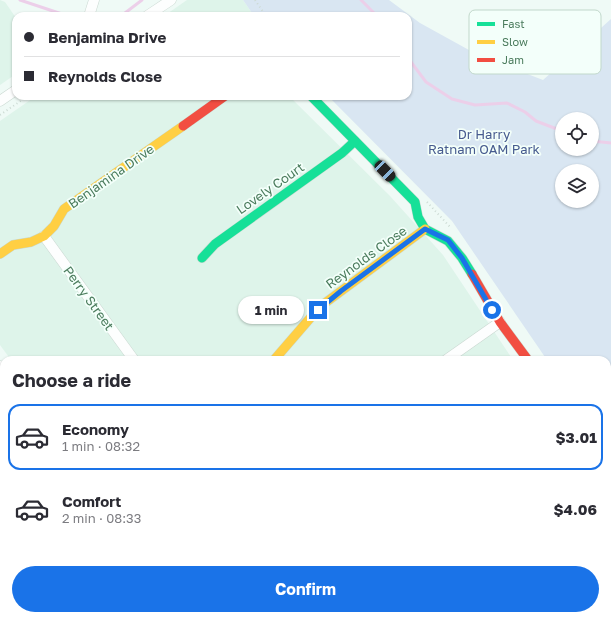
<!DOCTYPE html>
<meta charset="utf-8">
<style>
body{margin:0;font-family:"Golos Text",sans-serif;background:#f7f7f7;color:#2b2b33;height:100vh;display:flex;flex-direction:column;font-size:15px;white-space:nowrap}
*{box-sizing:border-box;margin:0}
p{font-size:13px;color:#7c7c81}
.icon{flex:none;width:22px;height:22px;fill:none;stroke:currentColor;stroke-width:2;stroke-linecap:round;stroke-linejoin:round}
.map{position:relative;flex:1;overflow:hidden}
.sheet{position:absolute;left:0px;top:356px;width:611px;height:264px;display:flex;flex-direction:column;background:#fff;border-radius:12px 12px 0 0;box-shadow:0 1px 3px #0004}
.sheet>*{flex:none}
.top-card{position:absolute;left:12px;top:12px;width:400px;height:88px;border-radius:12px;box-shadow:0 1px 3px #0004;display:grid;align-content:center;height:88px;padding:0 12px;background:#fff}
.controls{position:absolute;left:555px;top:112px;display:grid;gap:8px}
.controls a{display:grid;place-items:center;width:44px;height:44px;border-radius:50%;background:#fff;box-shadow:0 1px 3px #0004;font-size:20px}
.end{position:absolute;width:18px;height:18px;margin:-9px;border:5px solid #1a73e8;background:#fff;box-shadow:0 0 0 2px #fff}
.from{border-radius:50%}
.bubble{position:absolute;height:28px;border-radius:14px;background:#fff;box-shadow:0 1px 3px #0004;font-size:13px;font-weight:700;line-height:28px;text-align:center}
.car{position:absolute;width:12px;height:24px;margin:-12px -6px;border-radius:5px;box-shadow:0 0 3px 1px #0007;background:linear-gradient(#222 24%,#8ab4d8 0 40%,#222 0 76%,#8ab4d8 0 86%,#222 0)}
.top-card b{display:flex;align-items:center;gap:14px;height:38px;font-size:15px}
.top-card b+b{border-top:1px solid #e1e1e2}
.top-card i{width:10px;height:10px;background:#2b2b33}
ul{padding:0;list-style:none}
li{display:flex;align-items:center;gap:12px;height:66px;margin:0 8px 6px;padding:0 4px;border:2px solid transparent;border-radius:12px}
li div{flex:1}
li b{display:block;font-size:15px}
li em{font-style:normal;font-weight:700}
li.on{border-color:#1a73e8}
li>.icon{width:36px;height:36px;stroke-width:1.5}
h2{padding:0 12px;font-size:18px;line-height:48px}
.cta{display:flex;gap:8px;margin-top:auto;padding:8px 12px}
.cta a{flex:1;height:46px;border-radius:24px;background:#1a73e8;color:#fff;font-size:16px;font-weight:700;line-height:46px;text-align:center}
.map>svg:first-child{display:block}
</style>
<div class="map">
<svg width="611" height="620" viewBox="0 0 611 620">
<rect width="100%" height="100%" fill="#effaf6"/>
<!-- residential -->
<g fill="#def4ea">
<path d="M0,0L5,2L16,18V74L0,85Z"/>
<path d="M187,0H243L254,16H164Z"/>
<path d="M36,96H289L390,196L443,255L513,360H11L0,345V121Z"/>
<path d="M0,390L4,395V532L0,537Z"/>
<path d="M0,593L4,594V616H127L143,620H0Z"/>
<path d="M280,616H519L516,620H279Z"/>
<path d="M550,616H589L590,620H547Z"/>
</g>
<!-- green -->
<g fill="#d9e6f2" fill-rule="evenodd">
<path d="M243,0H389L420,23L478,55L543,80L611,19V498L607,488V360H547L452,221L328,96H408V16H254ZM562,119H592V149H562ZM562,171H592V201H562Z"/>
<path d="M611,533V620H590L589,616H607V540Z"/>
</g>
<g fill="none" stroke-linecap="round" stroke-linejoin="round">
<!-- stream -->
<g stroke="#eccfe9" stroke-width="3">
<path d="M20,0L68,16"/>
<path d="M361,0L377,16"/>
<path d="M121,16L142,0"/>
<path d="M408,58L426,82L452,99L475,105L507,103L525,112L536,121L562,131"/>
<path d="M592,141L611,143"/>
</g>
<!-- street casing -->
<g stroke="#cbd9d2" stroke-width="11">
<g id="street">
<path d="M89,16L94,0"/>
<path d="M147,16L171,0"/>
<path d="M0,101L16,90"/>
<path d="M44,236L134,360"/>
<path d="M446,360L500,322"/>
<path d="M0,366L4,371"/>
<path d="M0,606L4,591"/>
<path d="M534,620L537,616"/>
</g>
</g>
<!-- fast casing -->
<g stroke="#c8d8cf" stroke-width="10">
<g id="fast">
<path d="M311,96L415,202L418,217L425,229L448,241L462,258L472,274"/>
<path d="M202,258L215,244L342,153L355,141"/>
<path d="M209,616L225,620"/>
</g>
</g>
<!-- slow casing -->
<g stroke="#c8d8cf" stroke-width="10">
<g id="slow">
<path d="M0,254L13,245L31,242L44,236L54,226L64,209L183,126"/>
<path d="M274,360L312,316L325,303L425,229"/>
<path d="M0,581L4,583"/>
</g>
</g>
<!-- jam casing -->
<g stroke="#c8d8cf" stroke-width="10">
<g id="jam">
<path d="M183,126L225,96"/>
<path d="M472,274L500,322L528,360"/>
<path d="M0,556L4,554"/>
</g>
</g>
<!-- path -->
<g stroke="#ccdad3" stroke-width="2" stroke-dasharray="1 3" stroke-linecap="butt">
<path d="M255,0L266,16"/>
<path d="M0,115L28,96"/>
<path d="M427,202L451,228"/>
<path d="M607,496L610,516L607,532"/>
<path d="M276,620L277,616"/>
</g>
<!-- street -->
<use href="#street" stroke="#fdfefe" stroke-width="10"/>
<!-- fast -->
<use href="#fast" stroke="#16e098" stroke-width="9"/>
<!-- slow -->
<use href="#slow" stroke="#ffcf43" stroke-width="9"/>
<!-- jam -->
<use href="#jam" stroke="#f24e42" stroke-width="9"/>
</g>
<g fill="none" stroke-linecap="round" stroke-linejoin="round">
<!-- route -->
<path stroke="#1a73e8" stroke-width="5" d="M318,310L341,291L425,229L448,240L462,258L492,310"/>
</g>
<g text-anchor="middle" stroke-width="3.5" stroke-linejoin="round" paint-order="stroke">
<!-- park labels -->
<g font-size="13" fill="#475b8f" stroke="#f3fffa">
<text x="484" y="139">Dr Harry<tspan x="484" dy="15">Ratnam OAM Park</tspan></text>
</g>
<!-- street labels -->
<g font-size="13" fill="#4b7c5d" stroke="#f3fffa">
<text transform="translate(111 176) rotate(-35)" y="5">Benjamina Drive</text>
<text transform="translate(270 188) rotate(-35)" y="5">Lovely Court</text>
<text transform="translate(366 257) rotate(-36)" y="5">Reynolds Close</text>
<text transform="translate(89 298) rotate(54)" y="5">Perry Street</text>
</g>
</g>
<!-- legend -->
<rect x="469" y="10" width="132" height="64" rx="6" fill="#f3fffa" stroke="#c1d8cb" stroke-width="1"/>
<rect x="477" y="22" width="18" height="4" fill="#16e098"/>
<rect x="477" y="40" width="18" height="4" fill="#ffcf43"/>
<rect x="477" y="58" width="18" height="4" fill="#f24e42"/>
<g font-size="11" fill="#4b7c5d">
<text x="502" y="28">Fast</text>
<text x="502" y="46">Slow</text>
<text x="502" y="64">Jam</text>
</g>
</svg>
<div class="controls">
<a><svg class="icon" aria-label="locate" viewBox="0 0 24 24"><circle cx="12" cy="12" r="6"/><path d="M12 2v4M12 18v4M2 12h4M18 12h4"/></svg></a>
<a><svg class="icon" aria-label="layers" viewBox="0 0 24 24"><path d="M12 4l9 5-9 5-9-5zM3 14l9 5 9-5"/></svg></a>
</div>
<i class="end from" style="left:492px;top:310px"></i>
<i class="end" style="left:318px;top:310px"></i>
<div class="bubble" style="left:238px;top:296px;width:66px">1 min</div>
<i class="car" style="left:385px;top:171px;rotate:136deg"></i>
<div class="top-card">
<b><i class="from"></i>Benjamina Drive</b>
<b><i></i>Reynolds Close</b>
</div>
<section class="sheet">
<h2>Choose a ride</h2>
<ul>
<li class="on"><svg class="icon" aria-label="car" viewBox="0 0 24 24"><path d="M5 17H2v-5l4-1 3-4h7l3 4 3 1v5h-3M9 17h6M6 11h13"/><circle cx="7" cy="17" r="2"/><circle cx="17" cy="17" r="2"/></svg><div><b>Economy</b><p>1 min · 08:32</p></div><em>$3.01</em></li>
<li><svg class="icon" aria-label="car" viewBox="0 0 24 24"><path d="M5 17H2v-5l4-1 3-4h7l3 4 3 1v5h-3M9 17h6M6 11h13"/><circle cx="7" cy="17" r="2"/><circle cx="17" cy="17" r="2"/></svg><div><b>Comfort</b><p>2 min · 08:33</p></div><em>$4.06</em></li>
</ul>
<div class="cta"><a>Confirm</a></div>
</section>
</div>
